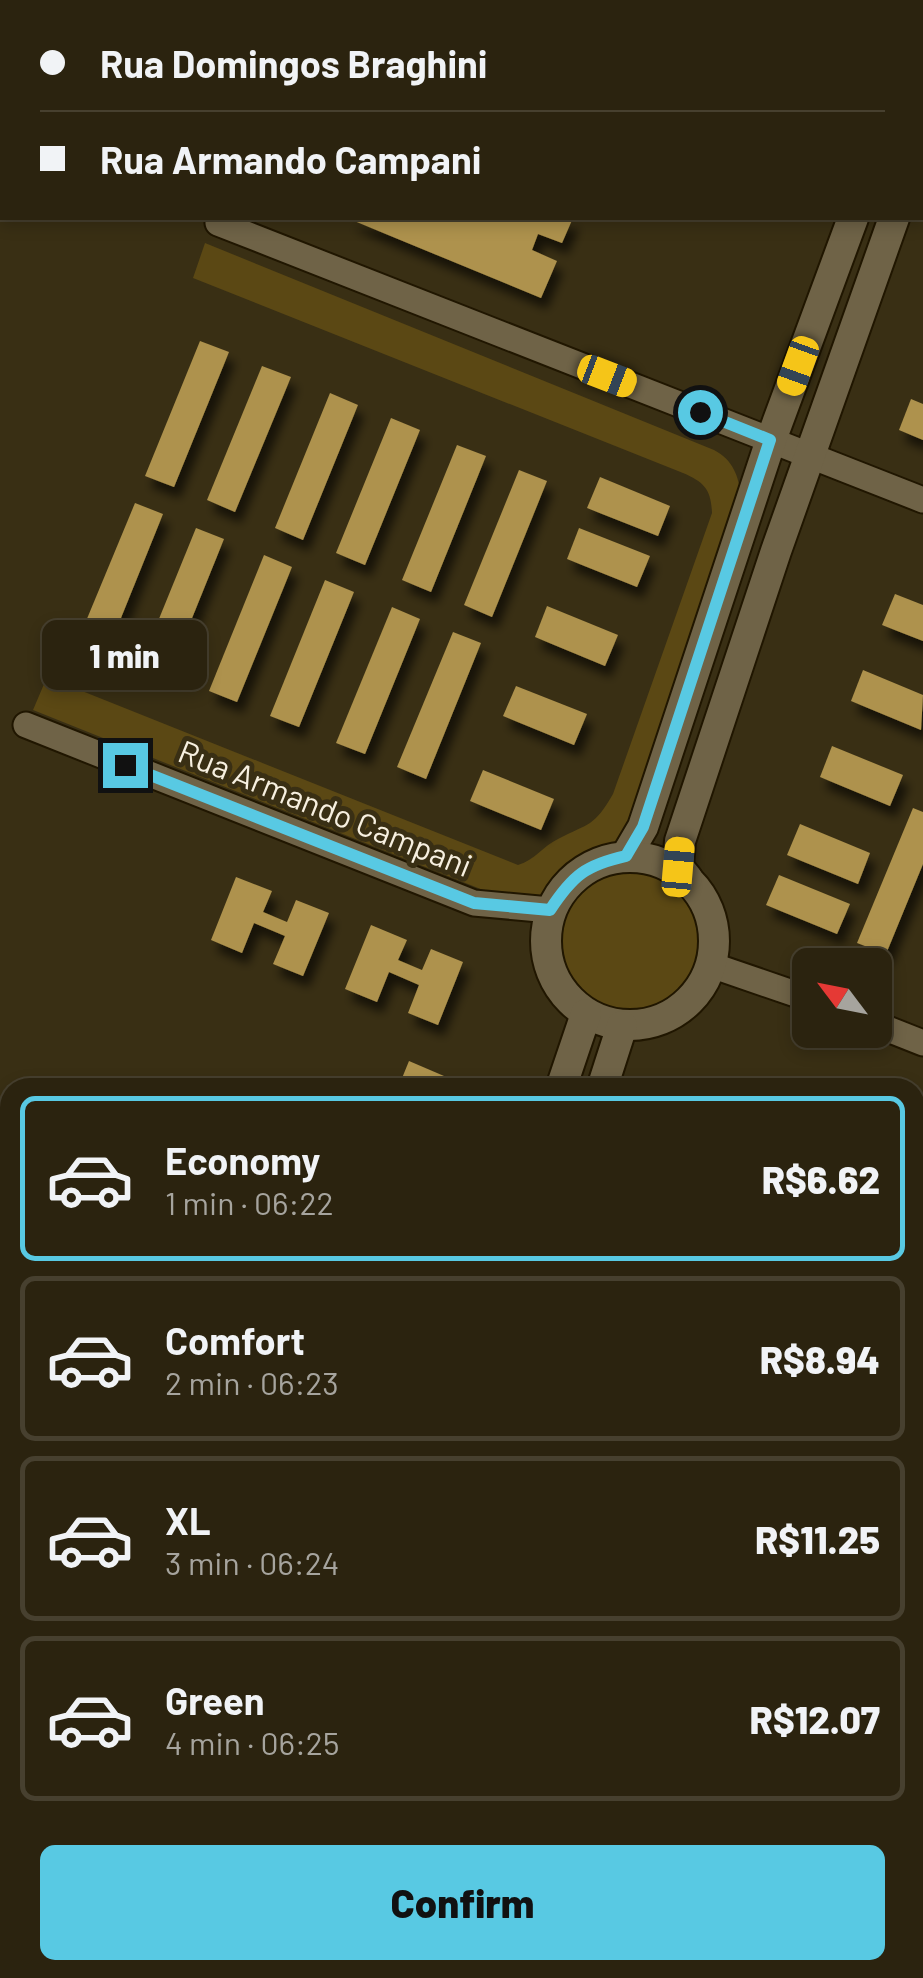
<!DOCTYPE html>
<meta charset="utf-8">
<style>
body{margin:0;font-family:Barlow,sans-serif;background:#372f1d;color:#f1f3f6;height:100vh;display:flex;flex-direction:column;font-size:38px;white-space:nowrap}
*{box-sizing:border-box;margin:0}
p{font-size:32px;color:#a6a49e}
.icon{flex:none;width:55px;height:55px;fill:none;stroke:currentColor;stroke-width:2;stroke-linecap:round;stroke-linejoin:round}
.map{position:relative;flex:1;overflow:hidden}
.drawer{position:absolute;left:0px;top:1078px;width:925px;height:902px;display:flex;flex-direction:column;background:#2b230f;border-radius:30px 30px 0 0;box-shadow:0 5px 15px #0003,0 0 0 2px #47402f}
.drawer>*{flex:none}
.guide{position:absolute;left:0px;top:0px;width:925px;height:220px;box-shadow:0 5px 15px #0003,0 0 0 2px #47402f;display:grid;align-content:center;height:220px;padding:0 40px;background:#2b230f}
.needle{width:65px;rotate:302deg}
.fabs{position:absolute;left:792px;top:948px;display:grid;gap:20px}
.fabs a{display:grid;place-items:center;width:100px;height:100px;border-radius:15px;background:#2b230f;box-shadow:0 5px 15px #0003,0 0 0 2px #47402f;font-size:50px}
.end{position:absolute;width:45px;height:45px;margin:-22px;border:12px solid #58c9e3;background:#111;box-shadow:0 0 0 5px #111}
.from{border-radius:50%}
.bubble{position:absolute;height:70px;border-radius:15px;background:#2b230f;box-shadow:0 5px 15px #0003,0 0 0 2px #47402f;font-size:32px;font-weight:800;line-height:70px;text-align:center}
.car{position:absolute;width:30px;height:60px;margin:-30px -15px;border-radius:12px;box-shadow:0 0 8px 2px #0007;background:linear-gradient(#f5c518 24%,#345 0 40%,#f5c518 0 76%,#345 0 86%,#f5c518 0)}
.guide b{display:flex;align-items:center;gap:35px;height:95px;font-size:38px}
.guide b+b{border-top:2px solid #47402f}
.guide i{width:25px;height:25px;background:#f1f3f6}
ul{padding:18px 0 0;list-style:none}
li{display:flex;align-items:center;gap:30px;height:165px;margin:0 20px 15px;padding:0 20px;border:5px solid #47402f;border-radius:15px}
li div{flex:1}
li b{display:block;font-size:38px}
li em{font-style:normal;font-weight:800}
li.current{border-color:#58c9e3}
li>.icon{width:90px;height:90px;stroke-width:1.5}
.primary-button{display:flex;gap:20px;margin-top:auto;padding:20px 40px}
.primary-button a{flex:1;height:115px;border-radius:15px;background:#58c9e3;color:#111;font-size:40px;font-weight:800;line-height:115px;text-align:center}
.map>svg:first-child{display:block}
</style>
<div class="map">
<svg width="923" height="1978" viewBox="0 0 923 1978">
<defs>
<filter id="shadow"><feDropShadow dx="6" dy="11" stdDeviation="5" flood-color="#0009"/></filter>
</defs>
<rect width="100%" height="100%" fill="#392f14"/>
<!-- green -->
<g fill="#5b4814">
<path d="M205,243L714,450C733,460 739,476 741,497L628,832L612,855L574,869L553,890L537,897L503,898L33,710L47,677L518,865C535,860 543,846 558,839C589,823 594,827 613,794L712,513C711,489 704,482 683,473L193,278Z"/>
<circle cx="628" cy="941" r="71"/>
</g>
<!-- building -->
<g fill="#ae924d" filter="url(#shadow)">
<path d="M347,218H573L562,243L538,234L532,250L557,261L541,298Z"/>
<path d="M200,341L229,352L174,487L145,476Z"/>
<path d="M262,366L291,377L235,512L207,500Z"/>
<path d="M330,393L358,405L303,540L275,528Z"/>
<path d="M911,399L923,404V440L899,430Z"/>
<path d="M391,418L420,430L365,565L336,553Z"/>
<path d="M457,445L486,456L431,592L402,580Z"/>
<path d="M519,470L547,481L492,617L464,605Z"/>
<path d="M600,477L670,506L658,536L587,508Z"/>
<path d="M135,503L163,514L108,650L79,638Z"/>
<path d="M196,528L224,539L169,675L141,663Z"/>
<path d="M579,528L650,556L637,587L567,559Z"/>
<path d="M264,555L292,567L237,702L209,691Z"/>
<path d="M325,580L354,592L299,727L270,716Z"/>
<path d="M895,594L923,605V641L882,625Z"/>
<path d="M547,606L618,635L605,666L535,637Z"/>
<path d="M392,607L420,619L365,754L336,743Z"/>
<path d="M453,632L481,643L426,779L397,767Z"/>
<path d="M863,670L923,695L921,730L851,701Z"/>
<path d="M516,686L587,714L574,745L503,716Z"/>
<path d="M832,746L903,775L890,806L820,777Z"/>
<path d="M483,770L554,799L541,830L470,801Z"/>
<path d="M913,808L923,812V864L886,954L857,943Z"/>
<path d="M800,824L870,853L858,884L787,855Z"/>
<path d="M779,875L850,904L837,934L766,905Z"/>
<path d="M236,877L272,891L263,912L287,922L296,900L329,913L303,976L273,964L285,936L254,923L242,953L211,940Z"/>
<path d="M371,925L407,940L398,960L422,970L431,949L463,962L438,1025L408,1013L419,985L389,972L377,1002L345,989Z"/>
<path d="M409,1061L444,1076L439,1088H398Z"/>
<path d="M923,1857V1889L915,1880V1865Z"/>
<path d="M36,1970H57L77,1978H33Z"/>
<path d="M642,1970H739L735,1978H639Z"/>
</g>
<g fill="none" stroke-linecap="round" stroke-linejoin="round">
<!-- service casing -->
<g stroke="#201600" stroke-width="16">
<g id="service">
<path d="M915,1139L923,1142"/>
<path d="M915,1544L923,1547"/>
<path d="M915,1672L923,1675"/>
<path d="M915,1816L923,1801"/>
<path d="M789,1978L793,1970"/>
</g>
</g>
<!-- minor casing -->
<g stroke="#201600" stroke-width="29">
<g id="minor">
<path d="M218,223L923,500"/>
<path d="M26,725L474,903L550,910"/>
<path d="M711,965L810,999"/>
<path d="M875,1024L923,1043"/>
<path d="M915,1611L923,1615"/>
<path d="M0,1824L10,1827"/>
<path d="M400,1970L419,1978"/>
</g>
</g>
<!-- tertiary casing -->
<g stroke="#201600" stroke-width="34">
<g id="tertiary">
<path d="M922,30L923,29"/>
<path d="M922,138L923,137"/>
<path d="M626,856L643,827L771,440L853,218"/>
<circle cx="630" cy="941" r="84"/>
<path d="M687,878L678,867L680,841L776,551L894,218"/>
<path d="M561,1088L586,1014"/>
<path d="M602,1088L622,1026"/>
<path d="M178,1970L193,1978"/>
<path d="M273,1978L283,1970"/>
</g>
</g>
<!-- service -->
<use href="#service" stroke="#6f6347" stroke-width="12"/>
<!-- minor -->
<use href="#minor" stroke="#6f6347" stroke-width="25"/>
<!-- tertiary -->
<use href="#tertiary" stroke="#6f6347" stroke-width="30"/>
</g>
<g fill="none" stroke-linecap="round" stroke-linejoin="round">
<!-- route -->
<path stroke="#58c9e3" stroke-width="12" d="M125,765L474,903L550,910C573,875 586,865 626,856L643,827L770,440L700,412"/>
</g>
<g text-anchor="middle" stroke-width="10" stroke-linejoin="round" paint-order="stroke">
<!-- street labels -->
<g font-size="32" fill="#f7f0e0" stroke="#392f14">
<text transform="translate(325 809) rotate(22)" y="11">Rua Armando Campani</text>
</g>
</g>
</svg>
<div class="fabs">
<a><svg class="needle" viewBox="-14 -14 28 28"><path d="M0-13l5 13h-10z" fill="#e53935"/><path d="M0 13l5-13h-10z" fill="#a6a49e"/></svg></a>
</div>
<i class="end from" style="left:700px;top:412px"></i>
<i class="end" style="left:125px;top:765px"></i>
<div class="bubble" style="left:42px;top:620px;width:165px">1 min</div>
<i class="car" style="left:798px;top:366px;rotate:200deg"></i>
<i class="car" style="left:607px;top:376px;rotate:111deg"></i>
<i class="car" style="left:678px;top:867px;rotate:5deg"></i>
<div class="guide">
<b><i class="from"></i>Rua Domingos Braghini</b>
<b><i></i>Rua Armando Campani</b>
</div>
<section class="drawer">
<ul>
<li class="current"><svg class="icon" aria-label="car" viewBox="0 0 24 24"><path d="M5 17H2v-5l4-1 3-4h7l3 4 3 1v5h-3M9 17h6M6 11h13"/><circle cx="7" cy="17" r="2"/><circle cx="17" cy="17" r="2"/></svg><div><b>Economy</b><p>1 min · 06:22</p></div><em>R$6.62</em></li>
<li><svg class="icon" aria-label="car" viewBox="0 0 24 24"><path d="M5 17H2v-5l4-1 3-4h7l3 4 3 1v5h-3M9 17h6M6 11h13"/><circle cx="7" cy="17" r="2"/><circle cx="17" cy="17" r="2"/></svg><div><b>Comfort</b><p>2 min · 06:23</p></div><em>R$8.94</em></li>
<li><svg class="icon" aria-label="car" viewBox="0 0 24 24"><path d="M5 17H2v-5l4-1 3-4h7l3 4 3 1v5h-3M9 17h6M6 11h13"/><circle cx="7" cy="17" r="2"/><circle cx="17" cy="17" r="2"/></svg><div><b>XL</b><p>3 min · 06:24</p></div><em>R$11.25</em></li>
<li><svg class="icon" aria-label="car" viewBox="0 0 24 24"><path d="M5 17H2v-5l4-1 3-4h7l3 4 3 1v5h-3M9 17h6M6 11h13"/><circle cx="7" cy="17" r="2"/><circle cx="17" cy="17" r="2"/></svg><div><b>Green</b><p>4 min · 06:25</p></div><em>R$12.07</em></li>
</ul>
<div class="primary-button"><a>Confirm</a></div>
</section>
</div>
